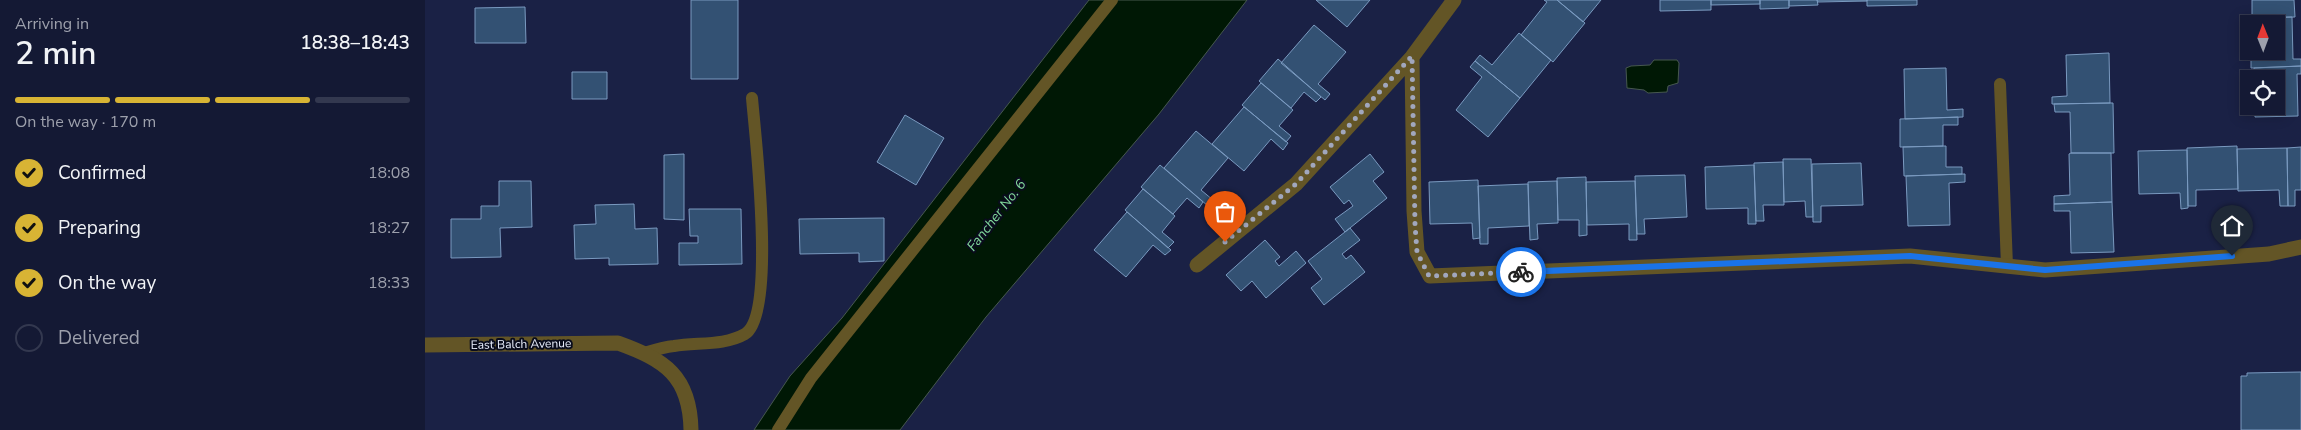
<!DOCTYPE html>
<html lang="en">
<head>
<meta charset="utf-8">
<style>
  body { margin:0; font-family:"Nunito Sans",sans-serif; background:#212640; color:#f1f3f6; height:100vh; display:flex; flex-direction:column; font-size:19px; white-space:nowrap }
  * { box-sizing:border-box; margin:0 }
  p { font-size:16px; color:#9da0ac }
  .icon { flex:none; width:28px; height:28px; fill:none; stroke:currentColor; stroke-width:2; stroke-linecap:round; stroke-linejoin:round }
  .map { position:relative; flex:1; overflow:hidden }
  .sheet { display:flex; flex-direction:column; background:#141934; width:425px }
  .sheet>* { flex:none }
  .needle { width:32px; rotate:359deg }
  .buttons { position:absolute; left:1815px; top:15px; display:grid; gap:10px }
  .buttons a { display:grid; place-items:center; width:45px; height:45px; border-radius:0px; background:#141934; box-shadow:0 2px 12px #0003,0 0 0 1px #33384f; font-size:25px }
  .pin { position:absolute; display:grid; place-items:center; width:42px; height:42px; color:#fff; margin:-51px -21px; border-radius:50% 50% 50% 0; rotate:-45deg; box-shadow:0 0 5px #0007 }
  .pin .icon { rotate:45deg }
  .courier { position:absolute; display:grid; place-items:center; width:50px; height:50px; margin:-25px; border:4px solid #1a73e8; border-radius:50%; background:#fff; color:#222; box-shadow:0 1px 6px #0007 }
  .summary em { font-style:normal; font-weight:600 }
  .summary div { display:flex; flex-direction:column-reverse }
  .summary { display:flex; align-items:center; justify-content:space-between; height:85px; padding:0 15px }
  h1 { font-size:32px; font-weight:600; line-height:38px }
  .bar { display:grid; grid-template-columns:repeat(4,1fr); gap:8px 5px; align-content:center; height:60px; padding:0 15px }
  .bar i { height:6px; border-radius:4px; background:#33384f }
  .bar .active { background:#d8b434 }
  .bar p { grid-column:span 4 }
  ol { padding:0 15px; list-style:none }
  li { display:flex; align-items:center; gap:15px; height:55px }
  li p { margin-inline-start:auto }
  li .icon { padding:5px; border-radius:50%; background:#d8b434; color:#111; stroke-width:4 }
  li:last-child { color:#9da0ac }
  li i { width:28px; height:28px; border:2px solid #33384f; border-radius:50% }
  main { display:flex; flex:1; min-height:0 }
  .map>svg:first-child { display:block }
  .water { fill:#001805; stroke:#46584f }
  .building { fill:#335173; stroke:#7a9ac0 }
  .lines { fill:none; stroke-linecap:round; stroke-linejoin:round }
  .service { stroke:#635526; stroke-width:12 }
  .minor { stroke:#635526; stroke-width:15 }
  .done { stroke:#a1a7bd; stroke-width:5; stroke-dasharray:0 9 }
  .route { stroke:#1a73e8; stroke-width:6 }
  .labels { text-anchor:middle; stroke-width:4; stroke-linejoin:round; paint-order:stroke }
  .street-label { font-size:12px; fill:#eaeffd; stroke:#090c1c }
  .water-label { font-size:14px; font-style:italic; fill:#81d89b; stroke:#090c1c }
</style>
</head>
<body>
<main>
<section class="sheet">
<div class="summary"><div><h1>2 min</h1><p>Arriving in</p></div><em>18:38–18:43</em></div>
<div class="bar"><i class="active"></i><i class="active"></i><i class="active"></i><i></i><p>On the way · 170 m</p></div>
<ol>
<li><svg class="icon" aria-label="check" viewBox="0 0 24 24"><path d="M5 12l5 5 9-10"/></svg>Confirmed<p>18:08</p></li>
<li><svg class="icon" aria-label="check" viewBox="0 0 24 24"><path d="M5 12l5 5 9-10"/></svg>Preparing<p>18:27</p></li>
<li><svg class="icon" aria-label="check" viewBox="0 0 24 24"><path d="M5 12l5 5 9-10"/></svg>On the way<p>18:33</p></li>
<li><i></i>Delivered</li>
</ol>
</section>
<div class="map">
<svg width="1876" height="430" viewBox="0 0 1876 430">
  <rect width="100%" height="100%" fill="#1a2145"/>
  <path class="water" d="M664,0H822L734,114L561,317L475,430H329L365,376L417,318Z
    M1229,60H1252L1254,63L1253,83L1243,86L1242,92L1223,93L1219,90L1202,88L1201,68L1206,66L1225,65Z"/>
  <path class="building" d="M266,0H313V79H266Z
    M891,0H945L922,27Z
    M1119,0H1132L1160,23L1128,62L1096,35L1122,2Z
    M1132,0H1176L1158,22Z
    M1235,0H1286V10L1235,11Z
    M1286,0H1335V4L1286,5Z
    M1335,0H1364V8L1335,9Z
    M1364,0H1392L1393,5L1364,6Z
    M1392,0H1442V1L1393,2Z
    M1492,0V5L1442,6V0Z
    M1827,0H1869L1870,17L1827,18Z
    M100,7L101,43H50V8Z
    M1867,17L1868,59H1876V66L1826,68V51H1851V24H1825V18Z
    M889,25L921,52L893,84L905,94L900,100L856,63Z
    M1094,33L1126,60L1095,98L1050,61L1055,55L1067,65Z
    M1684,53L1685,103L1627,104V97L1642,96L1641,55Z
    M853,59L896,97L891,102L879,92L866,108L834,81Z
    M1050,61L1095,98L1063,137L1031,110L1057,77L1045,67Z
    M1876,66V74H1872L1873,116L1830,117V106H1851V79H1829V68Z
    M1521,68L1522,110L1538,109V117L1480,119L1479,69Z
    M147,72H182V99H147Z
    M836,83L868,110L854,126L866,136L861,142L817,105Z
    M1685,103H1688L1689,153H1646L1645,112H1630L1629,104Z
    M819,107L863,143L858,150L846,139L819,171L787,144Z
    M480,115L519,138L491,185L452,162Z
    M1533,117V125H1518V146L1475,147V119Z
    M771,131L803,158L776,190L788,200L783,206L739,168Z
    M1521,146V167H1537V174L1479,176L1478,147Z
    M1812,146L1813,189L1771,190V206H1763L1762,148Z
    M1876,147V190H1870V206H1863L1862,148Z
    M1862,148L1863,206H1855L1854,190L1813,191L1812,149Z
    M1762,150L1763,208L1756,209L1755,193L1714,194L1713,151Z
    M1646,153H1686L1687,202L1629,204V196L1645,195L1644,154Z
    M259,154V220L239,219V155Z
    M945,154L959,172L948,181L962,198L920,232L910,219L928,206L924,200L919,204L905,187Z
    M1358,159H1386L1388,217H1381L1380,201L1359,202Z
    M1358,162L1359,205H1338L1339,221H1331L1329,163Z
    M1436,163L1438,205L1396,206V222H1388L1387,164Z
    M735,165L778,202L774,208L762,198L748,214L716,187Z
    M1329,165L1331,224H1323V208L1281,209L1280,167Z
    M1540,174V182L1524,183L1525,225L1483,226L1481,176Z
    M1260,175L1262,217L1219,219L1220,234H1212L1210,176Z
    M1161,177L1162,235L1154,236V220H1133L1132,178Z
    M1053,180L1055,238L1048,239L1047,223L1005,224L1004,182Z
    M74,181H106L107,227L75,228L76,257L26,258V219H56V206H74Z
    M1132,181L1133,223L1112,224L1113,239L1105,240L1103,182Z
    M1210,181L1212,240H1204V224L1162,225L1161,182Z
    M1103,184L1104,226L1063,228V244H1055L1053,186Z
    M718,189L750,216L737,232L749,242L743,248L700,210Z
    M1687,202L1689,252L1646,253L1645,211H1629V204Z
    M209,204L210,229L232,228L233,264L184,265V258L150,259L149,225L171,224L170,205Z
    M264,209H316L317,264L254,265V243H273V236H265Z
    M702,212L746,250L740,255L728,245L701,277L669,250Z
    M459,218V261L434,262V253L375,254L374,219Z
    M925,228L935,240L917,254L921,259L926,255L940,272L899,305L886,288L897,279L883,261Z
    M840,240L855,257L850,261L854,266L871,251L881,263L841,298L827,281L816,291L801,275Z
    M1876,372V430H1816V376H1822V373Z"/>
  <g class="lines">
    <path class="service" d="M1575,84L1582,266
      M219,353C229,350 239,347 249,346C272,342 299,346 320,334C352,314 330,135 327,98
      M353,430L386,378L687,0"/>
    <path class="minor" d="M987,57L989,211L992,252L1005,276L1485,256L1620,270L1844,254L1876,247
      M772,265L871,184L987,57L1029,0
      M0,345L193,343C240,360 265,376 266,430"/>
  </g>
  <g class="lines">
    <path class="done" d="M800,242L871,184L987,56L990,225L992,252L1004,276L1096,272"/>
    <path class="route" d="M1096,272L1485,256L1620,270L1807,256"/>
  </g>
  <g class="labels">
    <g class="street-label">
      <text transform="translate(96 344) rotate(-1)" y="4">East Balch Avenue</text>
    </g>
    <g class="water-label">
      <text transform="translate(571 215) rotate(-52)" y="5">Fancher No. 6</text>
    </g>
  </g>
</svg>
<div class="buttons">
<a><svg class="needle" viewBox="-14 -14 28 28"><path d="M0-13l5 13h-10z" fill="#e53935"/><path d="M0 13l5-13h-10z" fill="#9da0ac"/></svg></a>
<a><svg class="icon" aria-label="locate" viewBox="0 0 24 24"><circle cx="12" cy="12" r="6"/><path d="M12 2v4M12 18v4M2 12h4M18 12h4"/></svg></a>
</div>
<div class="pin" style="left:800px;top:242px;background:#ea580c"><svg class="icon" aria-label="bag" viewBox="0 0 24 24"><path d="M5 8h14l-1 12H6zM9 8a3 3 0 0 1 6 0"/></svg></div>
<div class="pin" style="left:1807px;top:256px;background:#1f2937"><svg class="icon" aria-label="home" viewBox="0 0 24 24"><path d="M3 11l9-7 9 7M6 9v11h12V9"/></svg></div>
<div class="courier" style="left:1096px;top:272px"><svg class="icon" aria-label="bike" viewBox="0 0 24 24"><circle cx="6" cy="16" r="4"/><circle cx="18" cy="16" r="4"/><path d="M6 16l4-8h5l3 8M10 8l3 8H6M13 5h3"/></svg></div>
</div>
</main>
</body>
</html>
